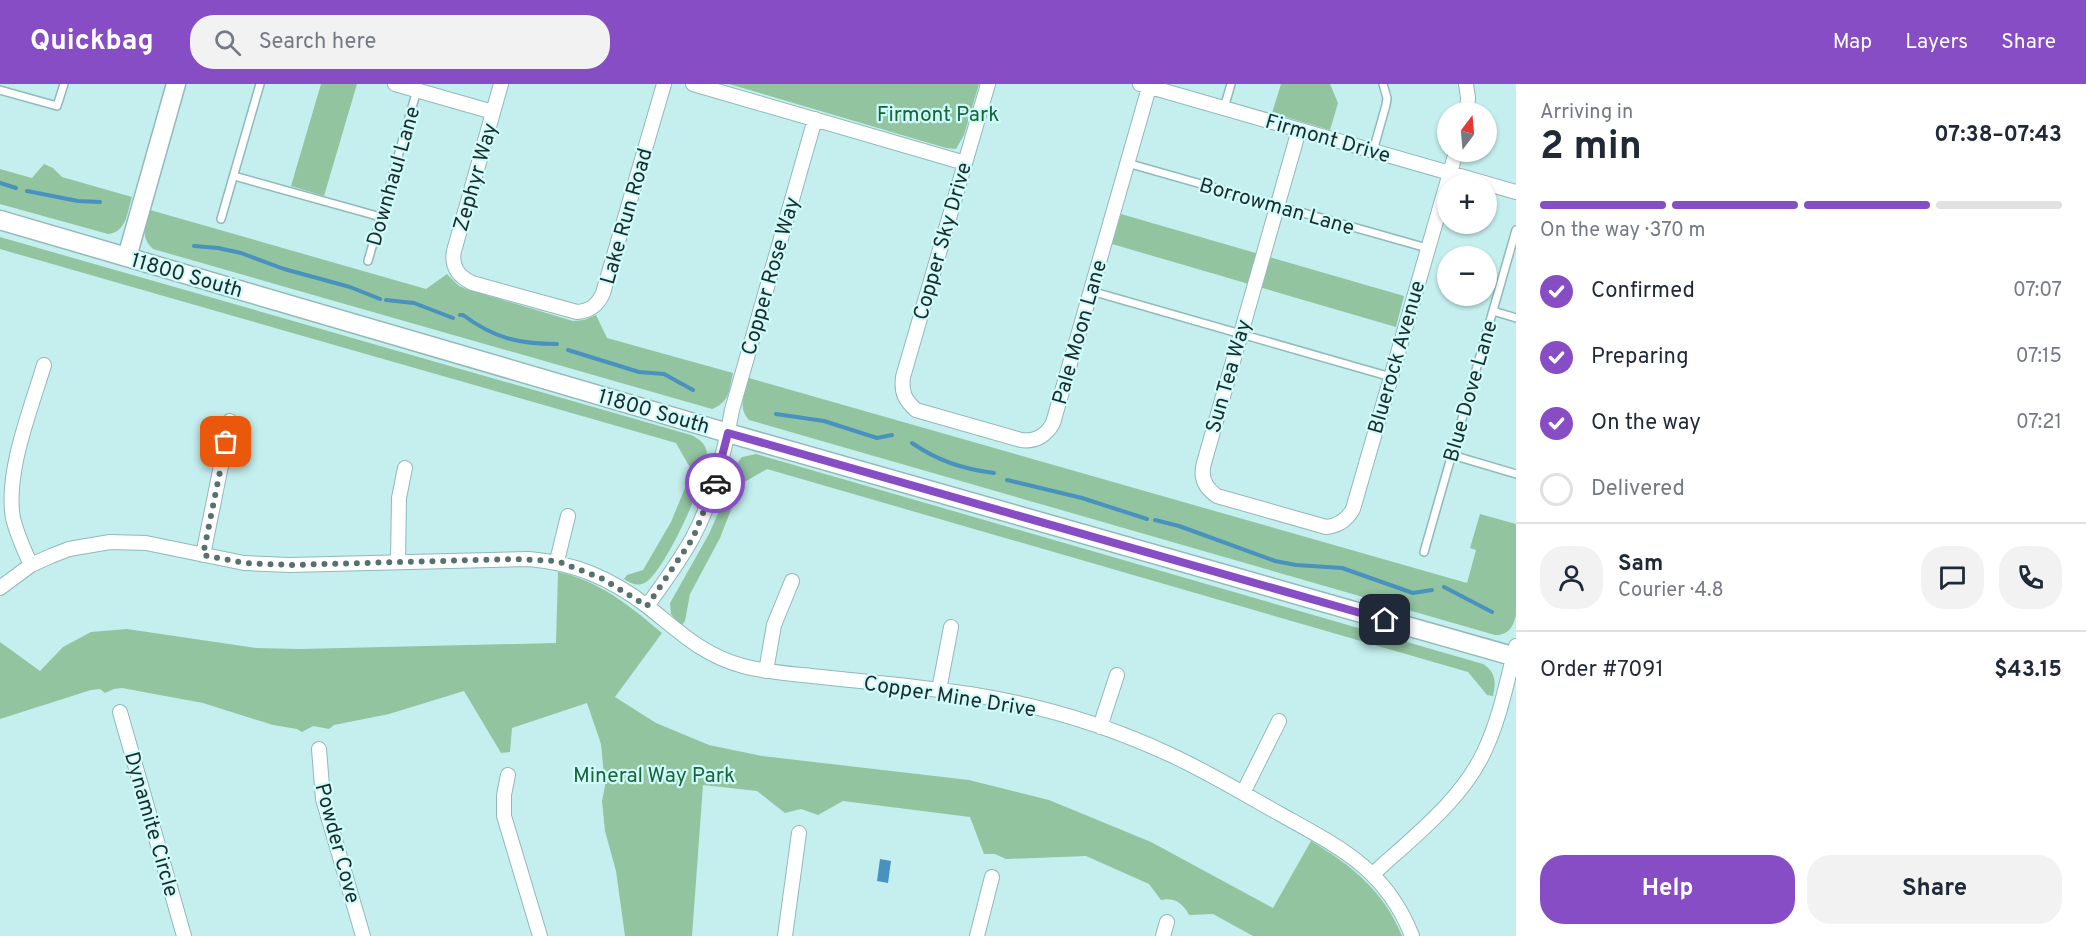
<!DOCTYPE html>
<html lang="en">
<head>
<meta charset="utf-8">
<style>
  body { margin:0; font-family:Overpass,sans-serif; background:#f2f2f3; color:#1f2937; height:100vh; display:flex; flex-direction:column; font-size:22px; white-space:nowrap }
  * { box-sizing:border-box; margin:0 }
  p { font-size:20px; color:#747a83 }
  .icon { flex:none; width:33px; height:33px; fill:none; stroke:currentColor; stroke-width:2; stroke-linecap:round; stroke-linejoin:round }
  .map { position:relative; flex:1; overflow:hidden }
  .side { display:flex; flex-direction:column; background:#fff; width:570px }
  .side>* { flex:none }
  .needle { width:39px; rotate:16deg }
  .fabs { position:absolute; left:1437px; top:18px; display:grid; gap:12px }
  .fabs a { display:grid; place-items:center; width:60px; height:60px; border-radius:50%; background:#fff; box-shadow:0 2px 4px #0004; font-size:30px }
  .pin { position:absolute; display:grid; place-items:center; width:51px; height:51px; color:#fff; margin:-26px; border-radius:12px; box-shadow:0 3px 9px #0006 }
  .courier { position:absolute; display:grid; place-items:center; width:60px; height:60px; margin:-30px; border:4px solid #874dc4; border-radius:50%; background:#fff; color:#222; box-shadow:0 2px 8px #0007 }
  .overview em { font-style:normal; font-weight:700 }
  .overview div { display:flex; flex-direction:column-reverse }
  .overview { display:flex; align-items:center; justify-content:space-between; height:102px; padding:0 24px }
  h1 { font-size:39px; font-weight:700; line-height:45px }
  .bar { display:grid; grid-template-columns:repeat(4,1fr); gap:9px 6px; align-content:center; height:72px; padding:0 24px }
  .bar i { height:8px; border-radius:4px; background:#e0e1e3 }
  .bar .selected { background:#874dc4 }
  .bar p { grid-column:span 4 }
  .line { display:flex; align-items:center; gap:15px; padding:0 24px; border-top:2px solid #e0e1e3 }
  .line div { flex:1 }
  .round { display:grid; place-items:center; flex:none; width:63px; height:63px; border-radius:24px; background:#f2f2f3 }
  ol { padding:0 24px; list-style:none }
  li { display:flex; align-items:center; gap:18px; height:66px }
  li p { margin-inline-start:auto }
  li .icon { padding:6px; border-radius:50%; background:#874dc4; color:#fff; stroke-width:4 }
  li:last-child { color:#747a83 }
  li i { width:33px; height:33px; border:3px solid #e0e1e3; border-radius:50% }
  .primary-button { display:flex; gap:12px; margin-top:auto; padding:12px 24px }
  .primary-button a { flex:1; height:69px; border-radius:24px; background:#874dc4; color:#fff; font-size:24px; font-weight:700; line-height:69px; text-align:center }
  .primary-button a+a { background:#f2f2f3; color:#1f2937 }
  header { display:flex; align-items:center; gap:36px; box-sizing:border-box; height:84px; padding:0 30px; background:#874dc4; color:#fff }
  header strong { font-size:28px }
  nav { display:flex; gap:33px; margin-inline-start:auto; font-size:21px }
  .search { width:420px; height:54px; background:#f2f2f3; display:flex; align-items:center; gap:15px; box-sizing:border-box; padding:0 21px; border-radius:24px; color:#747a83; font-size:22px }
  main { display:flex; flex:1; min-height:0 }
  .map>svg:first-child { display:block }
  .green { fill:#92c4a0 }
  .water { fill:#4991bf }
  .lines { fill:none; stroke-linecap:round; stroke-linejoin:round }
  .stream { stroke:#4991bf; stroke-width:4 }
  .lane-casing { stroke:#90b9b9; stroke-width:10 }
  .street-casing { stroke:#90b9b9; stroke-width:16 }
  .secondary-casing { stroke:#90b9b9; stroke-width:21 }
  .lane { stroke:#fff; stroke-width:7 }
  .street { stroke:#fff; stroke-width:14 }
  .secondary { stroke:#fff; stroke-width:18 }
  .done { stroke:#577070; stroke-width:6; stroke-dasharray:0 10.8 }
  .route { stroke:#874dc4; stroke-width:8 }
  .labels { text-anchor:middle; stroke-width:4.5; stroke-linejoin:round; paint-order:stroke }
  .park-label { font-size:21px; fill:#176538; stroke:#d1fcfc }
  .street-label { font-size:21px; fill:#1c2c2c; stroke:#d1fcfc }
</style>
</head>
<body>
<header>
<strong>Quickbag</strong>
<div class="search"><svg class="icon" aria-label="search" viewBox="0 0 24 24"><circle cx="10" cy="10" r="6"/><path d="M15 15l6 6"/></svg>Search here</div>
<nav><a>Map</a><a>Layers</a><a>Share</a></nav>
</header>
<main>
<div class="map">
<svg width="1516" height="852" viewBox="0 0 1516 852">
  <rect width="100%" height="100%" fill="#c4efee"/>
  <path class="green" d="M321,0H357L324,112L291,102Z
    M729,0H979L964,51L956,65L946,64Z
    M1281,0H1330L1338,19L1330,46L1272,29Z
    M44,80L53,84L62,93L132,113C127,128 127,148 108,150L0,120V85L32,94Z
    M150,126L426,205L447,190L459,202L466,205L573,237L584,236L596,231L607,254L733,289C729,306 730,318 712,325L153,165C140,153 145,142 150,126Z
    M1121,130L1404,212L1396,243L1112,160Z
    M0,153L691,351C700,355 707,361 707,371C708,393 664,488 646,498C638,503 632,500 624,495L627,491L643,486L671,438L692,387L676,359L0,165Z
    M749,294L1467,499L1476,466L1470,464L1480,430L1516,440V531C1513,543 1509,551 1495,551L749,336C737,323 745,309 749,294Z
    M756,370L1483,580C1496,588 1496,599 1493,612L1487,611L1468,588L767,385L741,400L720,454L690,510L685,537L681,542L671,530L670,519L709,450L723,418L734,383L742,373Z
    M558,488C600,497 630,522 662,549L615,613L656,639L709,661L762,672L969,696L1049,716L1151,758L1273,824L1311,757C1351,781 1384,807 1402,852H1253L1213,830L1189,831C1183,819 1174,813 1161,816L1149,800L1086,772L1006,775L995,770H984L970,733L843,717L818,731L801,725L785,729L757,707L703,701L692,852H625L616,787L605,747L602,717L605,702L601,660L587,619L512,644L510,668L501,669L464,607L389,630L334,641L329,645L313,642L302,648L297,645L273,641L203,619L122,604L114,605L105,609L100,605L91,606L0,635V558L40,587L63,563L91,548L127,545L256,564L300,565L556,559Z"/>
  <path class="water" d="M880,775L891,777L888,799L877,797Z"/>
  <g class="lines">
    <path class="stream" d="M0,99L16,104
      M27,107L78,117L100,118
      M194,162L218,164L241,169L284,185L350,203L380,215
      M386,216L414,219L453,234
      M460,231H463C494,254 518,260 557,260
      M568,266L639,288L664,290L693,306
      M776,330L824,337L877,354L892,351
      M912,359C938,377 963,385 994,389
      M1007,396L1082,414L1147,435
      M1155,436L1179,442L1275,477L1296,481L1342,484L1413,509L1432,506
      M1444,503L1492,528"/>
    <defs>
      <path id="lane" d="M0,6L57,22L64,0
        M1224,24L1231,0
        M1373,67L1386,21L1387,14L1383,0
        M1127,79L1427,164
        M234,92L381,133
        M221,135L260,0
        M368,177L417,6
        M1091,207L1391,293
        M1493,227L1516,234
        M1452,371L1516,390
        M1424,468L1516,146"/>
      <path id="street" d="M395,0L493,28
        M501,0L454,167C451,183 458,192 472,199L577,228C590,227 598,221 603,209L664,0
        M693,0L965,79
        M988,0L903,293C901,309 905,316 916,326L1021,356C1035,358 1046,352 1053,339L1150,0
        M1140,0L1516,108
        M1466,0L1468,14L1467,28
        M1299,46L1204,379C1200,393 1205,404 1217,412L1326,443C1338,442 1347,436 1353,425L1456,68
        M203,471L230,337
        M398,477L399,414L405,384
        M557,477L568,432
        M31,481C24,466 17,451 13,434C5,388 31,325 44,281
        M0,504L31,481L51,472L69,465L110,458L146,459L244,479L290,481L529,475C575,479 610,494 647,522C679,547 702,571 743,582C769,589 796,590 822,593C875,599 928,603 981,612C1046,623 1111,643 1171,671C1208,688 1244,710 1280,730C1339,763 1386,785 1412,852
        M647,522C663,500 680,477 693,453C714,413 724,370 732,326L815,35
        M766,587L774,541L792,497
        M939,606L951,543
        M120,628L184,852
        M1100,643L1117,591
        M319,665L323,715L363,852
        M508,691L504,711V732L540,852
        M1243,709L1279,637
        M1373,790C1412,754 1462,716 1484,668C1500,635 1507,597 1516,562
        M785,852L799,749
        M977,852L992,793
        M1163,852L1167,838"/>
      <path id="secondary" d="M0,136L728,349L1516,573
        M127,173L176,0"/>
    </defs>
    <use href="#lane" class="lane-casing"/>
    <use href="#street" class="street-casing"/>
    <use href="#secondary" class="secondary-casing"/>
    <use href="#lane" class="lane"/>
    <use href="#street" class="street"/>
    <use href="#secondary" class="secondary"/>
  </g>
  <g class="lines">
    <path class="done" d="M226,358L203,471L244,479L290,481L513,475L557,477L601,494L647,522L693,454L715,399"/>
    <path class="route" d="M715,399L728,349L1385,536"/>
  </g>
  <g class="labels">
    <g class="park-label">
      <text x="938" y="37">Firmont Park</text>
      <text x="654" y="698">Mineral Way Park</text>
    </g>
    <g class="street-label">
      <text transform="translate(1328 54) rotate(16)" y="7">Firmont Drive</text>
      <text transform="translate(393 92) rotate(-74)" y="7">Downhaul Lane</text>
      <text transform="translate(475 93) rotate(-74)" y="7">Zephyr Way</text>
      <text transform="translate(1277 122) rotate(16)" y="7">Borrowman Lane</text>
      <text transform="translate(626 132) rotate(-74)" y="7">Lake Run Road</text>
      <text transform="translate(942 157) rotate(-74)" y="7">Copper Sky Drive</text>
      <text transform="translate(187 191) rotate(16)" y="7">11800 South</text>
      <text transform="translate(770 192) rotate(-74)" y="7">Copper Rose Way</text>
      <text transform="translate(1079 248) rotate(-74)" y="7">Pale Moon Lane</text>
      <text transform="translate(1396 273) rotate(-74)" y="7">Bluerock Avenue</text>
      <text transform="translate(1228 292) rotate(-74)" y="7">Sun Tea Way</text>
      <text transform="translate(1470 307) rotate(-74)" y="7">Blue Dove Lane</text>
      <text transform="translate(654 327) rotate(16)" y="7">11800 South</text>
      <text transform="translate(950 612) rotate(9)" y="7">Copper Mine Drive</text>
      <text transform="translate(152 740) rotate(74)" y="7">Dynamite Circle</text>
      <text transform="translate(338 759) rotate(75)" y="7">Powder Cove</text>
    </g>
  </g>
</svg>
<div class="fabs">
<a><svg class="needle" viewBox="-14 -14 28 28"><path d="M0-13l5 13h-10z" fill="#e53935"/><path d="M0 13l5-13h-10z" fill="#747a83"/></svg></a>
<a>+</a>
<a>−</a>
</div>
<div class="pin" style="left:226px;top:358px;background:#ea580c"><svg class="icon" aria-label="bag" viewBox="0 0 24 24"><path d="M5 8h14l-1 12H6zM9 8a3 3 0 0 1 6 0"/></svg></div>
<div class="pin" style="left:1385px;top:536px;background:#1f2937"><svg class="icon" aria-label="home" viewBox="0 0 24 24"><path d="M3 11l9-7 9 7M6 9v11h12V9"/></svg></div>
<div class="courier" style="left:715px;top:399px"><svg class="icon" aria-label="car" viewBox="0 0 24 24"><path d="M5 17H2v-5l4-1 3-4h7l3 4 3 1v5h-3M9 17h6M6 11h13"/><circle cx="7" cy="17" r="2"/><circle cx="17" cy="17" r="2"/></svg></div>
</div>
<section class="side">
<div class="overview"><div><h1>2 min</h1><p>Arriving in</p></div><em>07:38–07:43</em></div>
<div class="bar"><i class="selected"></i><i class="selected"></i><i class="selected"></i><i></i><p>On the way · 370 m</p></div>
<ol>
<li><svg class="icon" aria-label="check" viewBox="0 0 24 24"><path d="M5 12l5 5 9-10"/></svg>Confirmed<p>07:07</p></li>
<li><svg class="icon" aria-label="check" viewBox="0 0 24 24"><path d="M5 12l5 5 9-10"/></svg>Preparing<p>07:15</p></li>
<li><svg class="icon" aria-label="check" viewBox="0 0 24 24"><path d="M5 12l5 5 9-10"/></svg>On the way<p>07:21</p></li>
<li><i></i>Delivered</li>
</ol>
<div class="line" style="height:108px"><a class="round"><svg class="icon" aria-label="person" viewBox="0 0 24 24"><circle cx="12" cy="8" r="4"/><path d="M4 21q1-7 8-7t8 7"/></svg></a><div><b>Sam</b><p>Courier · 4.8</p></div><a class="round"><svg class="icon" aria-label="chat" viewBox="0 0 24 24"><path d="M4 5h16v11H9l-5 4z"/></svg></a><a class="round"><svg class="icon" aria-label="phone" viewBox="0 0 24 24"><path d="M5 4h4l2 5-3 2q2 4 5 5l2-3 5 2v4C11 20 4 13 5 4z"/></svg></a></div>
<div class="line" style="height:78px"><div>Order #7091</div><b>$43.15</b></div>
<div class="primary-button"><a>Help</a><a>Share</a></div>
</section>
</main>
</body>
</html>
